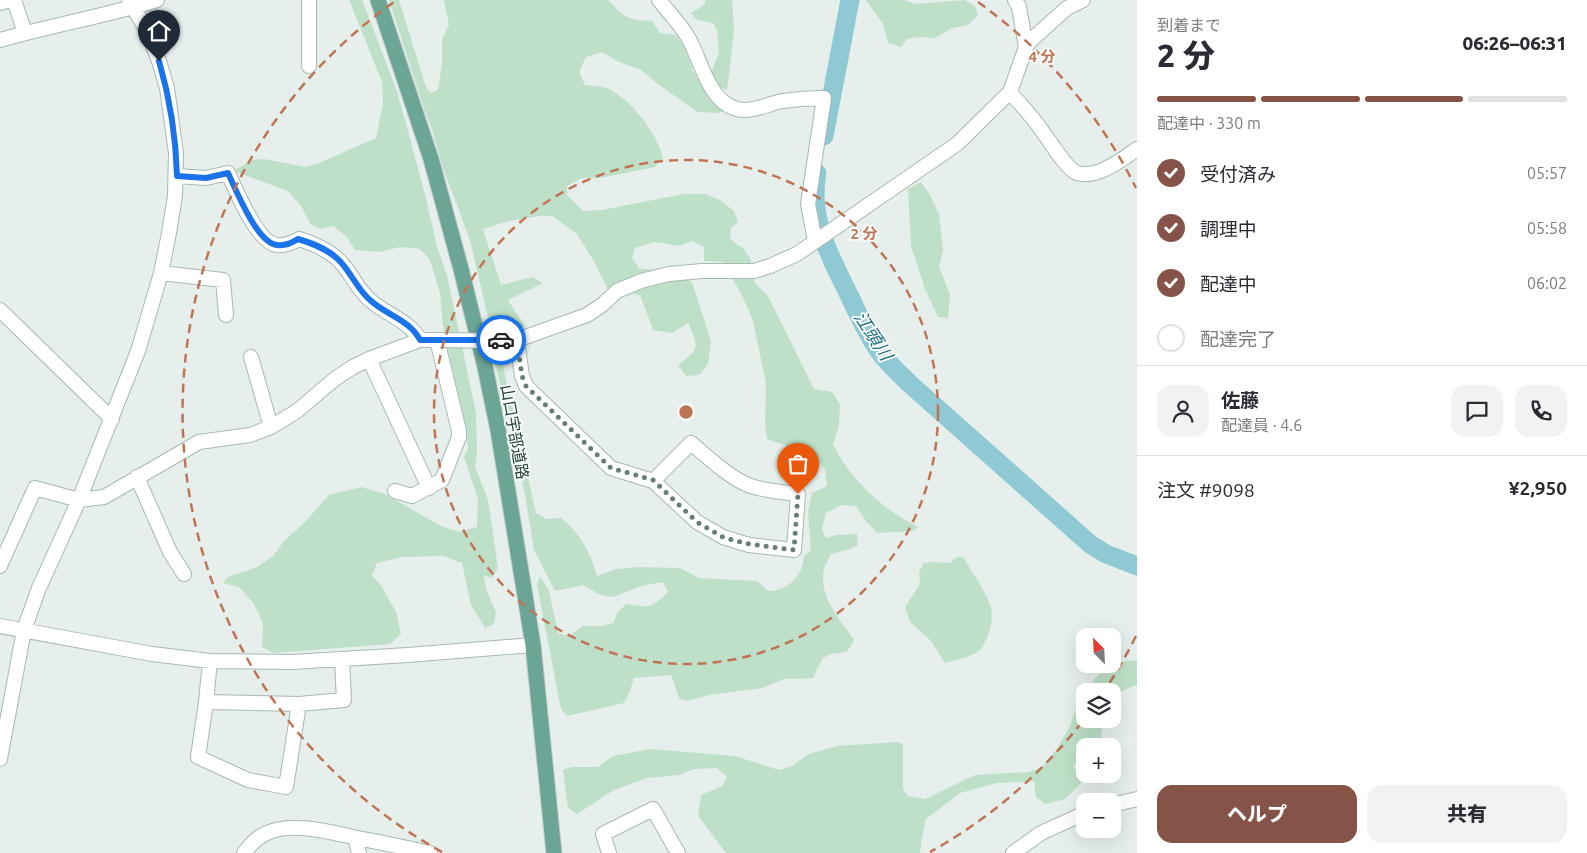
<!DOCTYPE html>
<html lang="ja">
<head>
<meta charset="utf-8">
<style>
  body { margin:0; font-family:Ubuntu,"Noto Sans JP",sans-serif; background:#f2f2f3; color:#2b2b33; height:100vh; display:flex; flex-direction:column; font-size:19px; white-space:nowrap }
  * { box-sizing:border-box; margin:0 }
  p { font-size:16px; color:#7c7c81 }
  .icon { flex:none; width:28px; height:28px; fill:none; stroke:currentColor; stroke-width:2; stroke-linecap:round; stroke-linejoin:round }
  .map { position:relative; flex:1; overflow:hidden }
  .sheet { display:flex; flex-direction:column; background:#fff; width:450px }
  .sheet>* { flex:none }
  .needle { width:32px; rotate:336deg }
  .buttons { position:absolute; left:1076px; top:628px; display:grid; gap:10px }
  .buttons a { display:grid; place-items:center; width:45px; height:45px; border-radius:10px; background:#fff; box-shadow:0 5px 20px #0002; font-size:25px }
  .pin { position:absolute; display:grid; place-items:center; width:42px; height:42px; color:#fff; margin:-51px -21px; border-radius:50% 50% 50% 0; rotate:-45deg; box-shadow:0 0 5px #0007 }
  .pin .icon { rotate:45deg }
  .courier { position:absolute; display:grid; place-items:center; width:50px; height:50px; margin:-25px; border:4px solid #1a73e8; border-radius:50%; background:#fff; color:#222; box-shadow:0 1px 6px #0007 }
  .summary em { font-style:normal; font-weight:800 }
  .summary div { display:flex; flex-direction:column-reverse }
  .summary { display:flex; align-items:center; justify-content:space-between; height:85px; padding:0 20px }
  h1 { font-size:32px; font-weight:800; line-height:38px }
  .bar { display:grid; grid-template-columns:repeat(4,1fr); gap:8px 5px; align-content:center; height:60px; padding:0 20px }
  .bar i { height:6px; border-radius:4px; background:#e1e1e2 }
  .bar .active { background:#855347 }
  .bar p { grid-column:span 4 }
  .line { display:flex; align-items:center; gap:12px; padding:0 20px; border-top:1px solid #e1e1e2 }
  .line div { flex:1 }
  .round { display:grid; place-items:center; flex:none; width:52px; height:52px; border-radius:15px; background:#f2f2f3 }
  ol { padding:0 20px; list-style:none }
  li { display:flex; align-items:center; gap:15px; height:55px }
  li p { margin-inline-start:auto }
  li .icon { padding:5px; border-radius:50%; background:#855347; color:#fff; stroke-width:4 }
  li:last-child { color:#7c7c81 }
  li i { width:28px; height:28px; border:2px solid #e1e1e2; border-radius:50% }
  .primary-button { display:flex; gap:10px; margin-top:auto; padding:10px 20px }
  .primary-button a { flex:1; height:58px; border-radius:15px; background:#855347; color:#fff; font-size:20px; font-weight:800; line-height:58px; text-align:center }
  .primary-button a+a { background:#f2f2f3; color:#2b2b33 }
  main { display:flex; flex:1; min-height:0 }
  .map>svg:first-child { display:block }
  .green { fill:#bfe0c8 }
  .lines { fill:none; stroke-linecap:round; stroke-linejoin:round }
  .river { stroke:#8ec9d4; stroke-width:19 }
  .minor-casing { stroke:#a8b8b2; stroke-width:16 }
  .major-casing { stroke:#c2cac8; stroke-width:17 }
  .minor { stroke:#fff; stroke-width:14 }
  .major { stroke:#6aa596; stroke-width:15 }
  .minor-bridge-casing { stroke:#a8b8b2; stroke-width:16; stroke-linecap:butt }
  .minor-bridge { stroke:#fff; stroke-width:14 }
  .done { stroke:#687f78; stroke-width:5; stroke-dasharray:0 9 }
  .route { stroke:#1a73e8; stroke-width:6 }
  .ring { fill:none; stroke:#c07456; stroke-width:2.5; stroke-dasharray:9 6 }
  .labels { text-anchor:middle; stroke-width:4; stroke-linejoin:round; paint-order:stroke }
  .street-label { font-size:16px; fill:#24423a; stroke:#f7fbf9 }
  .water-label { font-size:18px; font-style:italic; fill:#1c6f80; stroke:#f7fbf9 }
  .centre { fill:#c07456; stroke:#f7fbf9; stroke-width:2.5 }
  .ring-label { font-size:15px; text-anchor:middle; font-weight:bold; fill:#c07456; stroke:#f7fbf9; stroke-width:4; stroke-linejoin:round; paint-order:stroke }
</style>
</head>
<body>
<main>
<div class="map">
<svg width="1137" height="853" viewBox="0 0 1137 853">
  <rect width="100%" height="100%" fill="#e6efeb"/>
  <path class="green" d="M349,0H362L397,91L425,194L437,247L447,275L476,413L477,451L475,467L488,500L498,568L492,578L484,576L486,589L496,612L494,624L485,628L471,605L462,563L443,556L402,557L377,563L372,575L382,587L396,612L401,634L390,644L273,653L262,647L263,623L254,604L239,587L223,583L228,577L257,567L273,556L284,541L304,523L329,495L361,487L385,494L441,526L459,532L477,527L478,499L464,457L468,448L462,412L443,327L440,293L430,260L420,249L400,247L380,252L355,250L346,236L333,226L321,229L311,225L301,206L288,191L234,171L252,160L264,159L306,167L319,163L376,138L383,103L382,82Z
    M389,0H399L425,84L430,93L438,90L442,64V39L449,25L444,0H608C625,18 628,20 652,21L660,33L676,35L685,48L693,71L705,92L727,110L718,113L697,112L658,84L641,70L619,62L602,52L586,57L579,72L585,85C593,86 602,86 609,89C633,102 656,132 663,158L655,167L600,178H582L567,186V195L583,211L602,210L683,194H705L720,200L734,211L738,222L731,228L730,238L736,244L743,248L750,258L755,283L768,296L814,389L832,392L840,404L839,425L833,444C845,470 868,494 891,511C900,517 909,522 918,527L914,531L877,533L866,521L856,506L841,505L826,513L822,530L826,538L837,535L857,534L858,545L847,550L831,554C829,559 825,564 824,569C818,597 840,619 854,640L847,652C821,655 824,655 813,678L784,679L762,688L709,695L687,701L679,698L671,675L634,678L630,691L624,703L567,716L561,709L537,585L540,576L549,591L558,633L569,636L583,626H601L613,623L618,612L626,604C650,608 650,609 668,592L663,582L645,585L613,597L601,595L583,585L555,591L534,550L525,494L493,353L495,347L500,353L536,513L547,519L561,518C581,534 590,552 597,576L616,569L639,567L680,568L699,578L757,581L768,591C788,591 803,576 804,556L811,550L808,512L812,493L827,486L825,470L817,460L797,454L787,446L767,439L765,424L766,384L753,321L744,300L724,262L704,261V247L692,241L680,246L654,242L635,248L632,258L640,269L678,270L692,282L711,341L708,364L699,375L686,376L678,365C700,348 699,348 688,323L672,333L653,330L640,295L608,289L595,263L577,234L552,216H539L509,221L483,229L501,285L532,277L543,283L508,300L525,327L511,332L490,326L470,240L443,168L432,130L424,109Z
    M706,0H732L734,31L727,90L715,85L712,71L719,52L717,31L713,23L697,20L691,13L704,5Z
    M866,0H904L916,4L965,0L975,6L978,15L968,25L952,28L935,38L920,37L907,39L901,47L888,43L883,24Z
    M921,182L930,195L939,214L943,250L939,267L950,295L948,318L938,317L925,289L911,246L908,189Z
    M957,557H963C972,572 984,588 990,605C995,618 989,637 981,649C975,656 954,661 945,663L931,641L910,622L905,607L920,584L919,572L924,563L931,562L950,563Z
    M1137,660V686H1133L1113,696V703L1112,691H1086L1095,678L1114,663Z
    M1085,692V719H1104L1102,722L1101,744L1098,746H1085V756L1073,765L1081,783L1065,799L1045,804L1036,797L1034,781L997,783L960,793L926,819L922,837L920,853H726L698,816L701,795L722,786L727,777L717,768L694,769L679,775L647,778L614,790L577,814L568,808L563,770L572,767H598L613,756L650,749L735,756L779,770L792,766L809,754L837,746L897,742L903,744V789L908,796L925,799L975,775L1029,772L1042,767L1056,750L1069,728L1079,701Z"/>
  <g class="lines">
    <path class="river" d="M824,136L850,0
      M817,173C808,219 831,258 850,297C859,316 867,334 879,351C888,364 900,374 911,385L1090,544L1106,554L1137,566"/>
    <defs>
      <path id="minor" d="M14,0L25,33
        M659,0C669,13 681,25 689,39C701,61 709,102 737,109C751,113 768,104 782,101C796,99 810,98 824,98L808,204L815,241
        M1015,0L1019,7L1026,47
        M0,3L10,0
        M0,40C52,25 106,16 157,0
        M309,66V0
        M1010,92C1020,104 1031,115 1040,128C1048,138 1066,169 1077,173C1097,179 1121,160 1137,149
        M177,176L206,178L228,173C236,190 257,243 277,245C285,246 292,243 299,239C315,244 333,252 344,266C353,277 359,291 370,300C386,315 409,320 420,340
        M161,273L223,280L226,315
        M0,310L112,419
        M517,340L522,376L526,386L611,468L653,481L697,522L723,537L749,545L794,550L798,494C781,492 764,491 748,485C727,476 708,457 691,443L653,481
        M501,341L517,340L587,315L602,305L617,291L641,281L669,274L702,271H754L770,266L797,254L957,144L1010,92L1026,47L1030,41L1067,8L1083,0
        M251,357L271,427
        M369,359L429,488
        M137,477L170,552L184,574
        M395,491L412,496L442,480L459,437V431L439,348L436,340
        M0,566L35,488L79,500L104,497L199,442L250,435L271,427L297,411L336,378L353,367L369,359L420,340H440
        M0,626L152,654L210,661L292,662L408,655L533,645
        M210,661L206,702L299,704L344,700L342,659
        M206,702L198,757L248,780L286,787L299,704
        M0,759L24,630L39,588L79,500L138,351L161,273L169,233L175,196L176,153L167,88L159,61L147,31L129,0
        M1112,805L1137,799
        M355,838L359,853
        M244,853C250,845 257,837 267,833C293,821 334,833 362,839C385,843 407,848 430,853
        M609,853L603,834L653,809L678,853
        M1013,853L1041,833L1085,813"/>
      <path id="major" d="M378,0L431,159L461,269L485,367L498,430L533,645L554,853"/>
    </defs>
    <use href="#minor" class="minor-casing"/>
    <use href="#major" class="major-casing"/>
    <use href="#minor" class="minor"/>
    <use href="#major" class="major"/>
    <defs>
      <path id="minor-bridge" d="M440,340L501,341"/>
    </defs>
    <use href="#minor-bridge" class="minor-bridge-casing"/>
    <use href="#minor-bridge" class="minor-bridge"/>
  </g>
  <g class="lines">
    <path class="done" d="M501,340H517L522,376L526,386L611,468L653,480L697,522L723,537L736,541L749,544L794,550L798,494"/>
    <path class="route" d="M159,61C170,99 176,136 177,176L206,178L228,173C236,190 257,243 277,245C285,246 292,243 298,239C315,244 333,251 344,266C353,277 359,291 370,300C386,315 410,320 420,340H501"/>
  </g>
  <g class="ring">
    <circle cx="686" cy="412" r="252"/>
    <path d="M1136 636A503 503 0 0 1 1105 690M1082 722A503 503 0 0 1 930 852M442 852A503 503 0 0 1 394 2M978 2A503 503 0 0 1 1136 188"/>
  </g>
  <g class="labels">
    <g class="street-label">
      <text transform="translate(515 432) rotate(80)" y="6">山口宇部道路</text>
    </g>
    <g class="water-label">
      <text transform="translate(873 336) rotate(57)" y="6">江頭川</text>
    </g>
  </g>
  <circle cx="686" cy="412" r="8" class="centre"/>
  <g class="ring-label">
    <text x="1042" y="62">4 分</text>
    <text x="864" y="239">2 分</text>
  </g>
</svg>
<div class="buttons">
<a><svg class="needle" viewBox="-14 -14 28 28"><path d="M0-13l5 13h-10z" fill="#e53935"/><path d="M0 13l5-13h-10z" fill="#7c7c81"/></svg></a>
<a><svg class="icon" aria-label="layers" viewBox="0 0 24 24"><path d="M12 4l9 5-9 5-9-5zM3 14l9 5 9-5"/></svg></a>
<a>+</a>
<a>−</a>
</div>
<div class="pin" style="left:798px;top:494px;background:#ea580c"><svg class="icon" aria-label="bag" viewBox="0 0 24 24"><path d="M5 8h14l-1 12H6zM9 8a3 3 0 0 1 6 0"/></svg></div>
<div class="pin" style="left:159px;top:61px;background:#1f2937"><svg class="icon" aria-label="home" viewBox="0 0 24 24"><path d="M3 11l9-7 9 7M6 9v11h12V9"/></svg></div>
<div class="courier" style="left:501px;top:340px"><svg class="icon" aria-label="car" viewBox="0 0 24 24"><path d="M5 17H2v-5l4-1 3-4h7l3 4 3 1v5h-3M9 17h6M6 11h13"/><circle cx="7" cy="17" r="2"/><circle cx="17" cy="17" r="2"/></svg></div>
</div>
<section class="sheet">
<div class="summary"><div><h1>2 分</h1><p>到着まで</p></div><em>06:26–06:31</em></div>
<div class="bar"><i class="active"></i><i class="active"></i><i class="active"></i><i></i><p>配達中 · 330 m</p></div>
<ol>
<li><svg class="icon" aria-label="check" viewBox="0 0 24 24"><path d="M5 12l5 5 9-10"/></svg>受付済み<p>05:57</p></li>
<li><svg class="icon" aria-label="check" viewBox="0 0 24 24"><path d="M5 12l5 5 9-10"/></svg>調理中<p>05:58</p></li>
<li><svg class="icon" aria-label="check" viewBox="0 0 24 24"><path d="M5 12l5 5 9-10"/></svg>配達中<p>06:02</p></li>
<li><i></i>配達完了</li>
</ol>
<div class="line" style="height:90px"><a class="round"><svg class="icon" aria-label="person" viewBox="0 0 24 24"><circle cx="12" cy="8" r="4"/><path d="M4 21q1-7 8-7t8 7"/></svg></a><div><b>佐藤</b><p>配達員 · 4.6</p></div><a class="round"><svg class="icon" aria-label="chat" viewBox="0 0 24 24"><path d="M4 5h16v11H9l-5 4z"/></svg></a><a class="round"><svg class="icon" aria-label="phone" viewBox="0 0 24 24"><path d="M5 4h4l2 5-3 2q2 4 5 5l2-3 5 2v4C11 20 4 13 5 4z"/></svg></a></div>
<div class="line" style="height:65px"><div>注文 #9098</div><b>¥2,950</b></div>
<div class="primary-button"><a>ヘルプ</a><a>共有</a></div>
</section>
</main>
</body>
</html>
